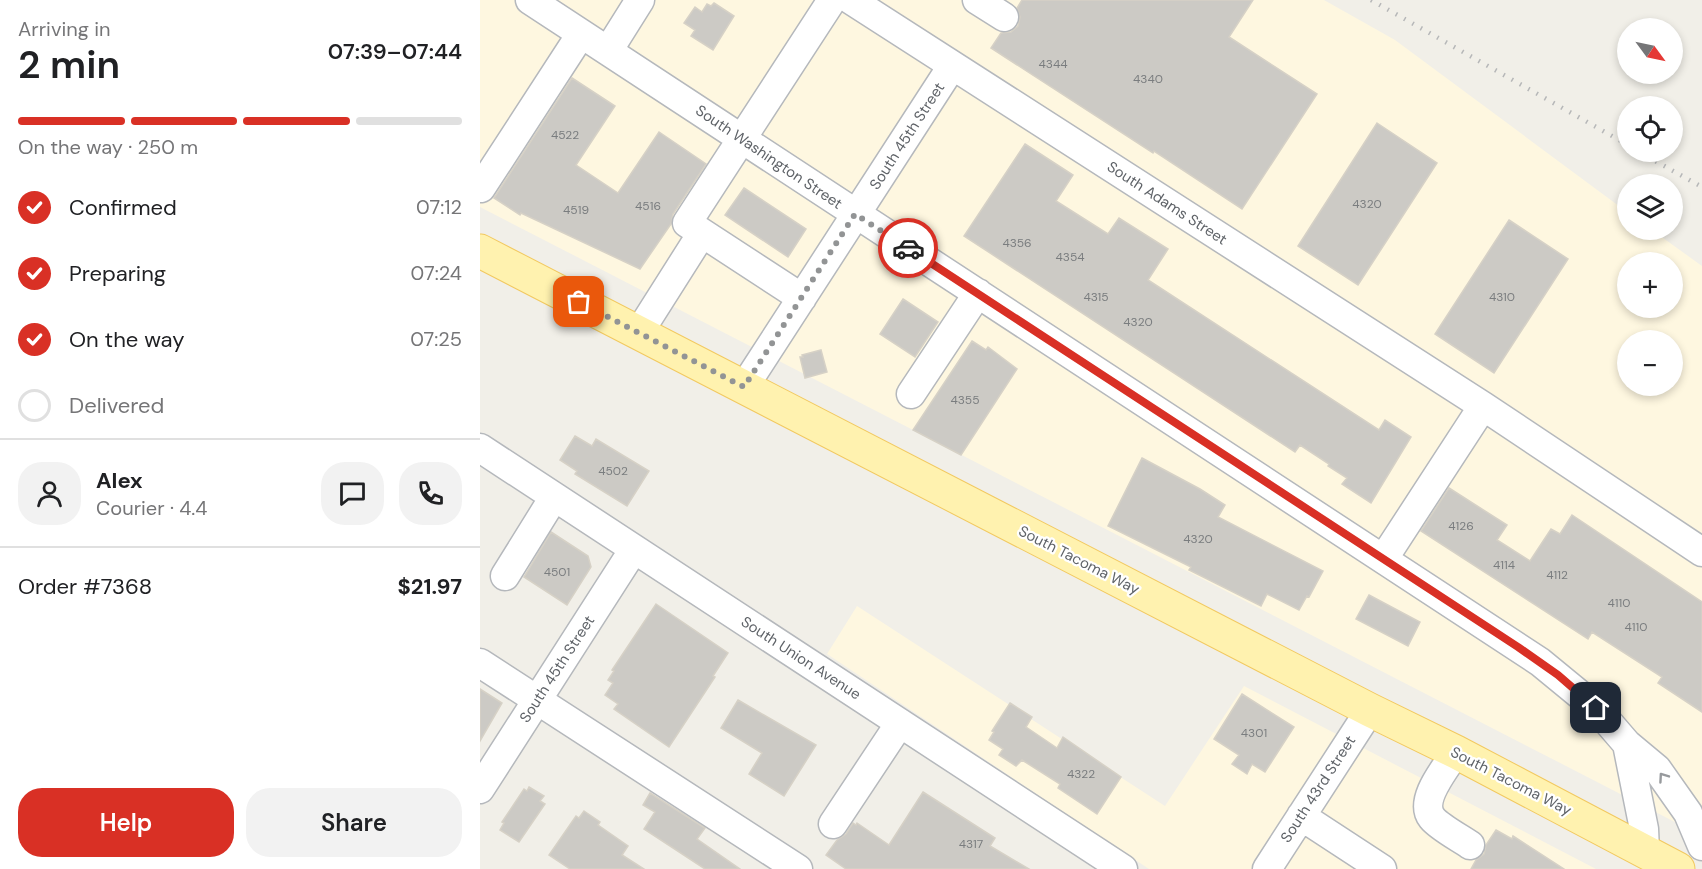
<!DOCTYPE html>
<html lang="en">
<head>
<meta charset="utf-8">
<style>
  body { margin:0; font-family:"DM Sans",sans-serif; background:#f2f2f2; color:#202124; height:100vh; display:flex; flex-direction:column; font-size:22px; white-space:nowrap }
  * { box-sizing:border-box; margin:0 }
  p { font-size:20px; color:#757577 }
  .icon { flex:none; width:33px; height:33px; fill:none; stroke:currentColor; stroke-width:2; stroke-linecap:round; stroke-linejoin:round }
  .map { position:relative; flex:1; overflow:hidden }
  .panel { display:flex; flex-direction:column; background:#fff; width:480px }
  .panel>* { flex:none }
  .needle { width:39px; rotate:123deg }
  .fabs { position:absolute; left:1137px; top:18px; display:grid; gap:12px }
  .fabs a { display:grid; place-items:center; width:66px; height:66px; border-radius:50%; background:#fff; box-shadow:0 3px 9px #0003; font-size:30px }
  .pin { position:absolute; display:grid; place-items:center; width:51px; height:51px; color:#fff; margin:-26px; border-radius:12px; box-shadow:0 3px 9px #0006 }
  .courier { position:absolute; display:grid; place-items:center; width:60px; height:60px; margin:-30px; border:4px solid #d93025; border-radius:50%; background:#fff; color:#222; box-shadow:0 2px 8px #0007 }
  .head em { font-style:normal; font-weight:600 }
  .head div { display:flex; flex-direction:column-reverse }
  .head { display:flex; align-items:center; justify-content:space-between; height:102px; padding:0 18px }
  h1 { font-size:39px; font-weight:600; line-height:45px }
  .bar { display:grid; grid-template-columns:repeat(4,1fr); gap:9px 6px; align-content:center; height:72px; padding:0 18px }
  .bar i { height:8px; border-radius:4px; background:#e0e0e0 }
  .bar .on { background:#d93025 }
  .bar p { grid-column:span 4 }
  .line { display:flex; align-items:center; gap:15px; padding:0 18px; border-top:2px solid #e0e0e0 }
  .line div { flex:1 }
  .round { display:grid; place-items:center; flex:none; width:63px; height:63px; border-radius:24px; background:#f2f2f2 }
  ol { padding:0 18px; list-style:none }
  li { display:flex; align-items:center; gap:18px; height:66px }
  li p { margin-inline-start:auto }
  li .icon { padding:6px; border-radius:50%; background:#d93025; color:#fff; stroke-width:4 }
  li:last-child { color:#757577 }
  li i { width:33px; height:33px; border:3px solid #e0e0e0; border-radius:50% }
  .action { display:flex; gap:12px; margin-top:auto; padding:12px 18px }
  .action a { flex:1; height:69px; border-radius:24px; background:#d93025; color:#fff; font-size:24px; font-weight:600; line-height:69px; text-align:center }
  .action a+a { background:#f2f2f2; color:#202124 }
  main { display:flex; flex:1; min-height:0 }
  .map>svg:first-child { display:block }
  .commercial { fill:#fef7e0; fill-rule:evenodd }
  .building { fill:#cccac5; stroke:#d6d1c6; stroke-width:1.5 }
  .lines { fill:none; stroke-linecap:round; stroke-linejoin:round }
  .minor-casing { stroke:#b5b8bc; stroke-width:31 }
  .major-casing { stroke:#f2c960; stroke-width:35 }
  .minor { stroke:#fff; stroke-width:28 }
  .major { stroke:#fff2af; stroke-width:33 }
  .rail { stroke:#b6b7b8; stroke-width:4.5; stroke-dasharray:1.5 8; stroke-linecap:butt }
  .oneway { stroke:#979a9d }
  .done { stroke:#929495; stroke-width:6; stroke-dasharray:0 10.8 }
  .route { stroke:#d93025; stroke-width:8 }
  .labels { text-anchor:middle; stroke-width:4.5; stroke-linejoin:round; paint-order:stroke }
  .number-label { font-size:12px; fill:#7a7d7f }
  .street-label { font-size:15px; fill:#5f6368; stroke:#fff }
</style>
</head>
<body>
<main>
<section class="panel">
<div class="head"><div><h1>2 min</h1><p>Arriving in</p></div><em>07:39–07:44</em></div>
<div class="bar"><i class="on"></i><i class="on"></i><i class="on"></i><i></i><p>On the way · 250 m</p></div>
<ol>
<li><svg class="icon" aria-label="check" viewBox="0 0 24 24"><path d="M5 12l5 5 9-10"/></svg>Confirmed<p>07:12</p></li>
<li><svg class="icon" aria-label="check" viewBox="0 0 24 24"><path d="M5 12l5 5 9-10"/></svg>Preparing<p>07:24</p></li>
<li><svg class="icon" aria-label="check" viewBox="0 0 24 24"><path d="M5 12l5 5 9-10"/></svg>On the way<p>07:25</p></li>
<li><i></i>Delivered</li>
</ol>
<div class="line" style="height:108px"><a class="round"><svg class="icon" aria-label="person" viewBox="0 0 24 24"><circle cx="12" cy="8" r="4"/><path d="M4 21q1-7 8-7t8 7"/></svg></a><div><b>Alex</b><p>Courier · 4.4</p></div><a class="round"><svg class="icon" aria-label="chat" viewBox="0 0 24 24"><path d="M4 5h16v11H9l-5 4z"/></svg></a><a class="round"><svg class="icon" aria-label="phone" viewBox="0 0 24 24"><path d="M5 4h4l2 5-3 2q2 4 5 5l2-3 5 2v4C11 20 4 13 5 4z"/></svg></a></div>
<div class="line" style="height:78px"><div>Order #7368</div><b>$21.97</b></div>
<div class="action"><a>Help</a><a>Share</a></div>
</section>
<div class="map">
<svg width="1222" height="869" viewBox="0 0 1222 869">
  <rect width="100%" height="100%" fill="#f1efe8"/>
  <path class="commercial" d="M0,0H844L915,40L1147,212L1148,230H1172L1222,266V836L0,207ZM1148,262H1192V308H1148ZM1148,340H1192V386H1148Z
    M377,606L685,806L764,686L1116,869H669L347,654Z"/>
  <path class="building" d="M542,0H773L749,37L837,94L762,209L674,151L673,153L511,48L521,33L531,32L538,26L540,17L537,8Z
    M234,3L254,16L233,50L211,36L215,30L204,23L215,7L222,12L227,4L231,6Z
    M92,78L135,106L96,165L138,193L179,132L226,164L193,214L191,224L160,269L41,213L40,215L14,198Z
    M897,123L957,163L878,285L818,246Z
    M545,144L593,175L576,201L628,234L639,218L688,249L668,280L899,430L905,420L931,437L891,503L862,484L867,478L848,466L849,464L820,445L815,452L484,236Z
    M264,188L326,229L308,257L245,215Z
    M1029,220L1088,259L1014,373L955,334Z
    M423,299L458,322L435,357L400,334Z
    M492,341L506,350L508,347L537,369L481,455L433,430Z
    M341,350L347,372L325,378L320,357H323L322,355Z
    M95,436L112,446L116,439L169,471L147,506L95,474L97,471L80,460Z
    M662,458L720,489L745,505L738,517L843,571L829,597L827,596L819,610L787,594L781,606L709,570L711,567L628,526Z
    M969,488L1027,525L1017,540L1050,561L1071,529L1080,534L1092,515L1222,602V712L1178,683L1182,677L1112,632L1108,639L941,531Z
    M71,532L108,556L111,567L87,605L44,577Z
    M889,595L940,622L928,646L876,619Z
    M176,604L248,653L233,676L235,677L189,747L134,709L138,704L125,695L133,683L128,680L134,671L132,670Z
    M0,689L22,703L0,741Z
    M762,694L814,727L785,772L772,764L767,774L752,764L759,755L734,739Z
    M258,700L336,745L304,796L269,774L282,753L241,728Z
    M530,703L552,717L546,727L577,748L583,737L641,777L617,814L578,788L580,784L542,760L536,766L519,755L523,749L509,740L514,732L512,731Z
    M49,787L64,796L60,801L65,804L39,842L20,830L24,823L22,822L44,789L47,791Z
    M443,792L515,838L510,846L549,869H366L346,855L357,840L366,834L373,823L376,825L377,823L409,845Z
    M170,793L225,828L217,839L260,869H225L164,829L175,812L163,805Z
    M104,811L120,822L118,825L148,846L142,855L164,869H90L69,855L96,816L99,818Z
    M1016,830L1032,839L1033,836L1084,869H991L996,860L1004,854L1006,845Z"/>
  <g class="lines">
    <defs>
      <path id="minor" d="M50,0L1060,662L1116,708L1147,744L1177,769L1208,813L1222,846
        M371,0L1003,406L1222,552
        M497,0L524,17
        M128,51L160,0
        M1,188L101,34
        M322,298L207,223L352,0
        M158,334L222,233
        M264,387L472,66
        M431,394L498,293
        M0,448L643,869
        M904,558L1003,406
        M25,576L74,497
        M0,663L318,869
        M1147,744L1164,829L1165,851
        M976,752C966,768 938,800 952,818C959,827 980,838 990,845
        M0,789L154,549
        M821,816L902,869
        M353,824L420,723
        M787,869L890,710"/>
      <path id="major" d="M0,251L890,710L976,752L1198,869"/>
    </defs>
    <use href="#minor" class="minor-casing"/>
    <use href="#major" class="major-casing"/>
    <use href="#minor" class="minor"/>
    <use href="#major" class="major"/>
    <path class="rail" d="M891,0L1148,145
      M1159,152L1222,187"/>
  </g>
  <defs><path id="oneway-chevron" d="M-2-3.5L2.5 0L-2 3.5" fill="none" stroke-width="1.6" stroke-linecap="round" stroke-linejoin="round" transform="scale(1.5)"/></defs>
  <use class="oneway" href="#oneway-chevron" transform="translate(1183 777) rotate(-125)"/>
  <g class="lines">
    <path class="done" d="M99,302L264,387L375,214L428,248"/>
    <path class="route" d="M428,248L1038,647L1078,675L1116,708"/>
  </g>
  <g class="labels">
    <g class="number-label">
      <text x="573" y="68">4344</text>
      <text x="668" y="83">4340</text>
      <text x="85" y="139">4522</text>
      <text x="887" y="208">4320</text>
      <text x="168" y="210">4516</text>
      <text x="96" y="214">4519</text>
      <text x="537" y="247">4356</text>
      <text x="590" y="261">4354</text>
      <text x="616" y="301">4315</text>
      <text x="1022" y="301">4310</text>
      <text x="658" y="326">4320</text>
      <text x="485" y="404">4355</text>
      <text x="133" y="475">4502</text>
      <text x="981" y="530">4126</text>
      <text x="718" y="543">4320</text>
      <text x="1024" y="569">4114</text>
      <text x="77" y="576">4501</text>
      <text x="1077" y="579">4112</text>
      <text x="1139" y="607">4110</text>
      <text x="1156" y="631">4110</text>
      <text x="774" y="737">4301</text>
      <text x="601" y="778">4322</text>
      <text x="491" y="848">4317</text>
    </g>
    <g class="street-label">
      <text transform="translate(427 136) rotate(-57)" y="5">South 45th Street</text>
      <text transform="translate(289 157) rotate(34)" y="5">South Washington Street</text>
      <text transform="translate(687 203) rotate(33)" y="5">South Adams Street</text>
      <text transform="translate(599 560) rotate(27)" y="5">South Tacoma Way</text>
      <text transform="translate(321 658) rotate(33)" y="5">South Union Avenue</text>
      <text transform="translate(77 669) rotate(-57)" y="5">South 45th Street</text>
      <text transform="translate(1031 781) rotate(27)" y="5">South Tacoma Way</text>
      <text transform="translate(838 789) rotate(-57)" y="5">South 43rd Street</text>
    </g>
  </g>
</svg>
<div class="fabs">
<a><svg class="needle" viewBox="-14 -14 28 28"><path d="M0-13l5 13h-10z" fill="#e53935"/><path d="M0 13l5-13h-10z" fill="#757577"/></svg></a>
<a><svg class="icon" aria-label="locate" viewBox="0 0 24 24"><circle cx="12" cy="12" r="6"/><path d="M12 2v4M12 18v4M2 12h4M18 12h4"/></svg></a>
<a><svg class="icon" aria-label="layers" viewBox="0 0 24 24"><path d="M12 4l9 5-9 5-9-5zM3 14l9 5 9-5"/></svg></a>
<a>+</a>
<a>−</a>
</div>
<div class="pin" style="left:99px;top:302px;background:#ea580c"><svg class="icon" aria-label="bag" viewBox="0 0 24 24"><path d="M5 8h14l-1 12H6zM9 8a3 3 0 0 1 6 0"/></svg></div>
<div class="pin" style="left:1116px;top:708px;background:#1f2937"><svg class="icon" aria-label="home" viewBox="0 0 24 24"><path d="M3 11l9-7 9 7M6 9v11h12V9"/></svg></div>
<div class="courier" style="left:428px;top:248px"><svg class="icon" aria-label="car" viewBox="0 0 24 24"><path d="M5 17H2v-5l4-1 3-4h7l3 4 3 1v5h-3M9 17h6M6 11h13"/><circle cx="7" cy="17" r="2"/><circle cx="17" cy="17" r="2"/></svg></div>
</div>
</main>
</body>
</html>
